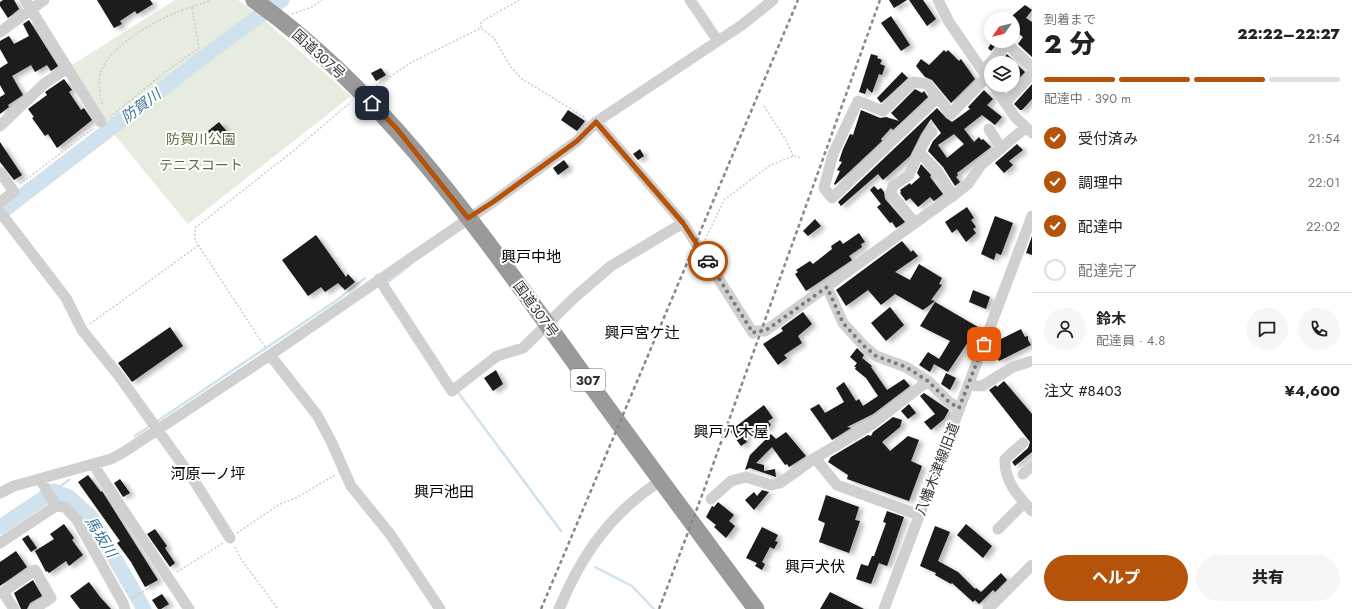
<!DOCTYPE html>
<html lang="ja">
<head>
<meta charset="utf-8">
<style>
  body { margin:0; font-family:Jost,"Noto Sans JP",sans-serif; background:#f6f6f6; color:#222; height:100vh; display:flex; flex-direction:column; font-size:15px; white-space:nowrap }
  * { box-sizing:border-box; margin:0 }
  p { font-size:13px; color:#767676 }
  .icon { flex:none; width:22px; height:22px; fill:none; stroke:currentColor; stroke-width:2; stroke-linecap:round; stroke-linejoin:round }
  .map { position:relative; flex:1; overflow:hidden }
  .panel { display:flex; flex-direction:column; background:#fff; width:320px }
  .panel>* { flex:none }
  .needle { width:26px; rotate:236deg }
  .buttons { position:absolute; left:984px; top:12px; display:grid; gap:8px }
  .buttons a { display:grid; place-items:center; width:36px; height:36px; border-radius:50%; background:#fff; box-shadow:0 2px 10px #0003; font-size:20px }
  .pin { position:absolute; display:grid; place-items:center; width:34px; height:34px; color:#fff; margin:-17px; border-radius:8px; box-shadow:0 2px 6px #0006 }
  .courier { position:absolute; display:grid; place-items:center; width:40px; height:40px; margin:-20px; border:3px solid #b45309; border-radius:50%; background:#fff; color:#222; box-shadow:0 1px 5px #0007 }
  .overview em { font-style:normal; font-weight:800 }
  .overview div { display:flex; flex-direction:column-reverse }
  .overview { display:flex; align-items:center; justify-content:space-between; height:68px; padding:0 12px }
  h1 { font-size:26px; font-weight:800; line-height:30px }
  .bar { display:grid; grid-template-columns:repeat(4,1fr); gap:6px 4px; align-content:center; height:48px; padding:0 12px }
  .bar i { height:5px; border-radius:3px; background:#e0e0e0 }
  .bar .selected { background:#b45309 }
  .bar p { grid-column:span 4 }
  .line { display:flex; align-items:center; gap:10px; padding:0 12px; border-top:1px solid #e0e0e0 }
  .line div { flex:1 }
  .round { display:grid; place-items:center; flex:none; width:42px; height:42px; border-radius:21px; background:#f6f6f6 }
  ol { padding:0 12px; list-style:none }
  li { display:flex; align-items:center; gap:12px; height:44px }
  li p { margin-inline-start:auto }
  li .icon { padding:4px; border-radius:50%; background:#b45309; color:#fff; stroke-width:4 }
  li:last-child { color:#767676 }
  li i { width:22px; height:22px; border:2px solid #e0e0e0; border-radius:50% }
  .cta { display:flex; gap:8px; margin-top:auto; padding:8px 12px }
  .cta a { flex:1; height:46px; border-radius:24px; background:#b45309; color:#fff; font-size:16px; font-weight:800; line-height:46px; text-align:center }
  .cta a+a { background:#f6f6f6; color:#222 }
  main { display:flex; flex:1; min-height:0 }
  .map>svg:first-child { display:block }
  .green { fill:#e6ecdf }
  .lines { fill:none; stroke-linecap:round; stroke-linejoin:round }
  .stream { stroke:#cfe2ee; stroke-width:2.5 }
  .river { stroke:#cfe2ee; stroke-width:15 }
  .building { fill:#1a1a1a; fill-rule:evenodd; filter:url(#shadow) }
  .path { stroke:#cdcdcd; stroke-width:1.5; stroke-dasharray:2 2; stroke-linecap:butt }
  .minor { stroke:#d0d0d0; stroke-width:11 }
  .highway { stroke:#9a9a9a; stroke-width:17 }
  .rail { stroke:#888; stroke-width:2.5; stroke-dasharray:4 3; stroke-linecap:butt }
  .done { stroke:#7a7a7a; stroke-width:4; stroke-dasharray:0 7.2 }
  .route { stroke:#b45309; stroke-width:5 }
  .labels { text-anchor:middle; stroke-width:4; stroke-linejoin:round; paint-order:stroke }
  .shield { fill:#fff; stroke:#707070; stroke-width:1 }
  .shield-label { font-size:13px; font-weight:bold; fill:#333 }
  .street-label { font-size:14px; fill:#333; stroke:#fff }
  .park-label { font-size:14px; fill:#56703f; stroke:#fff }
  .water-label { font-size:15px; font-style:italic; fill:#3f7597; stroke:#fff }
  .neighbourhood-label { font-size:15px; fill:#000; stroke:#fff }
</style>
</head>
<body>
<main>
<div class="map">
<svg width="1032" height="609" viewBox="0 0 1032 609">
  <defs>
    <filter id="shadow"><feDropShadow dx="4.5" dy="2.5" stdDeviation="2" flood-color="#0004"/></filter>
  </defs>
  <rect width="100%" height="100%" fill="#fff"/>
  <path class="green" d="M175,0H238L257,14L109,125L72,65Z
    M263,19L351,96L188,224L112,132Z"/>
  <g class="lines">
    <path class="stream" d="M388,285V282L410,265
      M457,391L561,531
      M156,422L337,300L365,278
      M135,436L150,426
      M54,491L69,480
      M595,567L632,586L654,609"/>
    <path class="river" d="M0,213L221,44L282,0
      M0,527L54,491L69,497L91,517L144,609"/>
  </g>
  <path class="building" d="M3,0H14L19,9L8,18L0,6V2Z
    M97,0H150L153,4L137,14L135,11L120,21L122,24L114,28Z
    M889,0H907L894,8Z
    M909,0H923L936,19L927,26Z
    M1025,5L1032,10L1026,18L1032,22V57L1018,44L1023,37L1013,29V15Z
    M891,16L910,45L901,51L881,23Z
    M29,20L58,66L51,71L47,65L35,72L31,65L12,76L23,95L8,105L9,107L0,114V97L5,94L0,85V68L8,63L0,49V41L9,36L14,44L29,36L23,24Z
    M993,41L997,44L991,51L988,48Z
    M944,50L946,52L948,50L959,61L961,59L975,79L951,103L932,80L925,77L916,66L921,59L929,65Z
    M871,54L878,56L877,58L882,60L880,64L885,66L882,75L879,74L872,93L867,88L865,94L859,92Z
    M1007,54L1013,60L1010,63H999Z
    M1013,61L1025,72L1013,84Z
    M381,68L386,75L376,81L371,73Z
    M902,72L908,78L881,103L877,98Z
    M64,79L72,90L69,92L81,110L84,108L92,120L57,148L48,134L45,136L32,118L34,117L28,109L47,95L45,92Z
    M1032,84V99L1022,110H1020L1014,104Z
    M915,89L922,93L924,91L928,97L893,130L891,128L881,139L882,141L835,185L834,184L840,171L837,170L842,162L839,161L843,149L850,134L853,135L861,110L880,118L886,117L899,121L891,113Z
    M984,90L993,99L987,105L1002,117L995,125L982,115L964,129L974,142L979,137L981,140L983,139L991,147L957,173L958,175L956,177L960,182L955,186L943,167L928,151L933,141L941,133L931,119L921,134L910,156L883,180L878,174L841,206L838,202L937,108L946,118L952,122L970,109L968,107ZM954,134L964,144L947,158L938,145Z
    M568,110L585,121L577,131L561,120Z
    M219,122L229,134L218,143L208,131Z
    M0,142L22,175L14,180L0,162Z
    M1017,144L1023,150L1009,161L1013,165L1004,173L995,163Z
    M640,149L644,156L638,160L633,154Z
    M564,160L569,167L558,175L553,168Z
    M921,164L931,175L930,177L943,194L934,201L930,197L918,207L910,198L906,201L900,193L901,192L900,190L910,183L911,185L920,177L917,173Z
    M874,186L878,190L881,188L884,192L885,199L905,222L896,228L892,222L890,223L877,207L881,204L870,190Z
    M967,207L974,218L971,220L976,227L973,229L976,233L966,242L957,229L952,233L945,222Z
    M995,216L1013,223L1001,255L996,253L994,260L981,254Z
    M815,219L821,226L808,236L803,231Z
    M859,233L865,242L861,244L862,247L849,256L852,260L806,291L795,274L798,272L796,270L810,261L813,264L832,249L831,246L840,240L843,244Z
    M316,235L346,277L348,274L355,282L345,290L338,283L325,292L321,287L308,296L282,260Z
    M1032,236V255L1026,253Z
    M902,241L911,252L913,250L918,256L895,272L910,280L919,264L942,278L939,284L942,285L931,300L935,301L923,310L895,294L881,305L868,290L846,306L836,290Z
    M714,246L722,251L716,260L710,252Z
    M973,290L990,297L986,309L969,302Z
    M935,302L978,327L948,372L934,364L930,372L919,365L928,352L939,359L950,341L920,326Z
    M890,307L904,325L886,341L871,323Z
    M803,312L812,324L798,336L802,343L784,355L787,358L778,365L763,344L783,331L781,328Z
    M170,327L183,346L132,382L118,363Z
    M1021,329L1025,337L1028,336V340L1031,345L999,361L993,352L998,348L995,342Z
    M857,348L864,355L862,358L872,366L871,367L887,390L904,379L910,386L873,414L847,427L851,428L832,440L810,409L819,404L825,413L844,402L836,388L844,382L856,401L859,399L863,406L878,396L866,378L855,369L856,367H854L857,363L850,357Z
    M496,370L503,384L493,391L484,378Z
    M946,373L956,378L950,390L941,384Z
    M1004,381L1032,414V452L1015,466L1012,462L1028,448L1030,442L989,390L996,385L997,387Z
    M924,393L949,410L944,419L931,430L924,422L935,414L920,396Z
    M909,404L916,413L908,419L901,411Z
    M764,405L773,418L768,421L771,425L764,430L762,426L744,438L747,442L741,446L730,431Z
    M893,417L902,420L900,427L882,442L890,451L908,436L919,440L911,461L922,466L909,501L847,479L848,475L828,462L831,457L868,435L871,436L873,432Z
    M786,432L806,456L789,467L787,464L785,465L772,447L756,463L764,465V471L775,469L776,477L750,468L745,470L750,455L771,434L776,439Z
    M88,475L101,492L102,491L158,580L145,587L131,562L117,543L120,541L78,482Z
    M120,479L130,493L123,497L114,483Z
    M762,490L769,492L754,510L745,500L754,492L757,496Z
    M826,495L859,507L855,520L860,521L849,553L819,542L825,523L818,520Z
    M718,502L734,515L729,521L735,526L726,538L714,527L716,525L706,517L712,506L714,507Z
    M887,511L904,517L887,566L879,563L871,584L856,579L861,564L868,566L872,556H874L886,523L883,522Z
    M64,524L74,538L72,540L83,555L69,566L66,561L49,573L47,571L46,572L35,551L54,539L50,534Z
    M966,524L992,546L983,558L957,535Z
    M935,526L950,532L938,561L958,572L975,589L976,588L981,592L1001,573L1007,580L995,592L993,590L979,604L975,600L973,602L952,583L951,584L935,575L936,573L920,566Z
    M762,527L778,535L775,541L778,542L774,549L770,547L762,562L765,564L762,570L755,566L757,563L746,558Z
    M155,529L167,546L165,548L175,563L170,567L147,534Z
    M28,535L37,548L31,552L22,539Z
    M16,551L27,567L0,586V562Z
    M33,580L42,596L30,603L27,609H21L14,593Z
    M89,582L100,597L111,609H80L70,596Z
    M830,592L864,609H820Z
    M162,594L169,604L161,609H158L152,600Z"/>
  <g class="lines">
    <path class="path" d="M192,7L211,0
      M292,14L312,7L322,0
      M482,29L494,38L510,66L522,79L586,118
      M373,88L412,62L481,28V22L519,0
      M102,104C100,95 98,83 100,74C108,45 165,14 192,7L199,48L164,73L110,117
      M764,106L786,140L793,156
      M20,184L94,128
      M705,240L724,200L769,166L793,156L802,158
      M90,324L199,245
      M265,347L195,240V228L292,152L351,102
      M237,533L280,504L296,498L335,475
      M235,547L241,559L278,609
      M177,572L223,543
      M132,598L160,582"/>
    <path class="minor" d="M25,0L101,122
      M690,0L718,41
      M938,0L949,22L991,83
      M0,32L44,0
      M983,71L1007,44L1032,67
      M993,85L1015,117L1032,133
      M938,97L832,198L824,188L833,154L858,101L883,111L913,82L927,84L951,114L987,77
      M1005,103L1032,74
      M596,122L683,223L753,333L756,331H765L958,192L968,184L981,165L1025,128
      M0,126L45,83L68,68
      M989,129L1001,148
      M932,132L927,137L919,152L937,171L953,196
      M0,172L14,192L0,202
      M0,212L66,298L82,330L119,376L195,482L230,538
      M915,223L891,194L893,186L909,175L919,152
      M379,279L452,391L497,356L523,348L575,297L611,266L683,223
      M827,287L843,323L864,346L876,356L906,367L928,381L949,402L959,408
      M270,355L317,415L331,441L351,486L390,534L440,609
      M968,385L982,386L1013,367L1032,361
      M1023,443L1005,459C1004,481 1018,496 1032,511
      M815,458L837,485L919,515
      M95,464L98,472L189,609
      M1023,474L1032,466
      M0,493L14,486L111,459L124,452L270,355L493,202L577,141L596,122L742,25L773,0
      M711,499L731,481L746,477L771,485L780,483L815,458L871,425L928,381
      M56,506L65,507L77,520L123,603L125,609
      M998,529L1024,503
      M0,543L56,506L40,479
      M14,609L3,592L35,570L51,598L34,609
      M559,609C582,554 610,514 660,481
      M884,609L1032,216
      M988,609L1032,565"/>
    <path class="highway" d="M254,0C382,91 474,223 565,349C628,437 692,523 756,609"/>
    <path class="rail" d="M541,609L798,0
      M659,609L701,498L880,0"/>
  </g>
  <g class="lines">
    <path class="done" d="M708,261L753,333L756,331H765L827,287L843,323L864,346L876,356L906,367L928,381L949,402L959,408L984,344"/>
    <path class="route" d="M372,103L397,129L468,218L493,202L577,141L596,122L683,223L708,261"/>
  </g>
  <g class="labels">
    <rect class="shield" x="571" y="369" width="34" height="22" rx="3"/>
    <g class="shield-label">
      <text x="588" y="385">307</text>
    </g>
    <g class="street-label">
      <text transform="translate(319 54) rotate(42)" y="5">国道307号</text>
      <text transform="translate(536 309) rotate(54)" y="5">国道307号</text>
      <text transform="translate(937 469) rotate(-69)" y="5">八幡木津線旧道</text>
    </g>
    <g class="park-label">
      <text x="201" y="144">防賀川公園</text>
      <text x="201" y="170">テニスコート</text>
    </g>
    <g class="water-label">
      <text transform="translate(141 106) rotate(-37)" y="5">防賀川</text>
      <text transform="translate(101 537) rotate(58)" y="5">馬坂川</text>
    </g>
    <g class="neighbourhood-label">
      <text x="531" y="262">興戸中地</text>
      <text x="642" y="338">興戸宮ケ辻</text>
      <text x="731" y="437">興戸八木屋</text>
      <text x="208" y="479">河原一ノ坪</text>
      <text x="444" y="497">興戸池田</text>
      <text x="815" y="572">興戸犬伏</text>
    </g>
  </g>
</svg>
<div class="buttons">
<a><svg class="needle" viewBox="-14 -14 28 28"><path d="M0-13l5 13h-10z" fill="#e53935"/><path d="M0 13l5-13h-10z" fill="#767676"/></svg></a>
<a><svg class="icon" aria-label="layers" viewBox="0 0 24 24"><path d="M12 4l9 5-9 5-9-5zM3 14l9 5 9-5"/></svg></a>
</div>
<div class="pin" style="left:984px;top:344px;background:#ea580c"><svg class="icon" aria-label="bag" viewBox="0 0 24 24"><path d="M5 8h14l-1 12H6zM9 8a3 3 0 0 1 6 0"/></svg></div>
<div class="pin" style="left:372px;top:103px;background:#1f2937"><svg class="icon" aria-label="home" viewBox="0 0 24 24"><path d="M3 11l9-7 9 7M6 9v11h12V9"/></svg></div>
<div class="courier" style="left:708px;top:261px"><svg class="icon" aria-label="car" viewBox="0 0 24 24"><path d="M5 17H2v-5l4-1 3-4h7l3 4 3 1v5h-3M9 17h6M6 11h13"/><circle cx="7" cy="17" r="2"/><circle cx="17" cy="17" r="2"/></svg></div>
</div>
<section class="panel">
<div class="overview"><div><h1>2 分</h1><p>到着まで</p></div><em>22:22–22:27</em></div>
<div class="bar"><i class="selected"></i><i class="selected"></i><i class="selected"></i><i></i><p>配達中 · 390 m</p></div>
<ol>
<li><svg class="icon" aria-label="check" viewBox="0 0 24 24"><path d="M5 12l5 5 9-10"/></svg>受付済み<p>21:54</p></li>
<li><svg class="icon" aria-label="check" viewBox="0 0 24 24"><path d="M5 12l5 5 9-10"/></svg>調理中<p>22:01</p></li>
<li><svg class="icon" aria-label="check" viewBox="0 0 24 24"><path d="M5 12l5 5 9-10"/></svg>配達中<p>22:02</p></li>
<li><i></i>配達完了</li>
</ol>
<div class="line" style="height:72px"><a class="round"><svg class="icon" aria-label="person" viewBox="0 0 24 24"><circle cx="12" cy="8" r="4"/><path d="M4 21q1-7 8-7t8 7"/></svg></a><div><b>鈴木</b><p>配達員 · 4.8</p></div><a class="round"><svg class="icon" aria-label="chat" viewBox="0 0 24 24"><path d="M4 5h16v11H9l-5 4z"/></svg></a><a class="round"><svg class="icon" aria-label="phone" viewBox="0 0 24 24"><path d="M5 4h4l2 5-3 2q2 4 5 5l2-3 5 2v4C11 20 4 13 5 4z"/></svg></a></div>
<div class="line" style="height:52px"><div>注文 #8403</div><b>¥4,600</b></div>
<div class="cta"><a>ヘルプ</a><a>共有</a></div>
</section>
</main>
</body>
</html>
